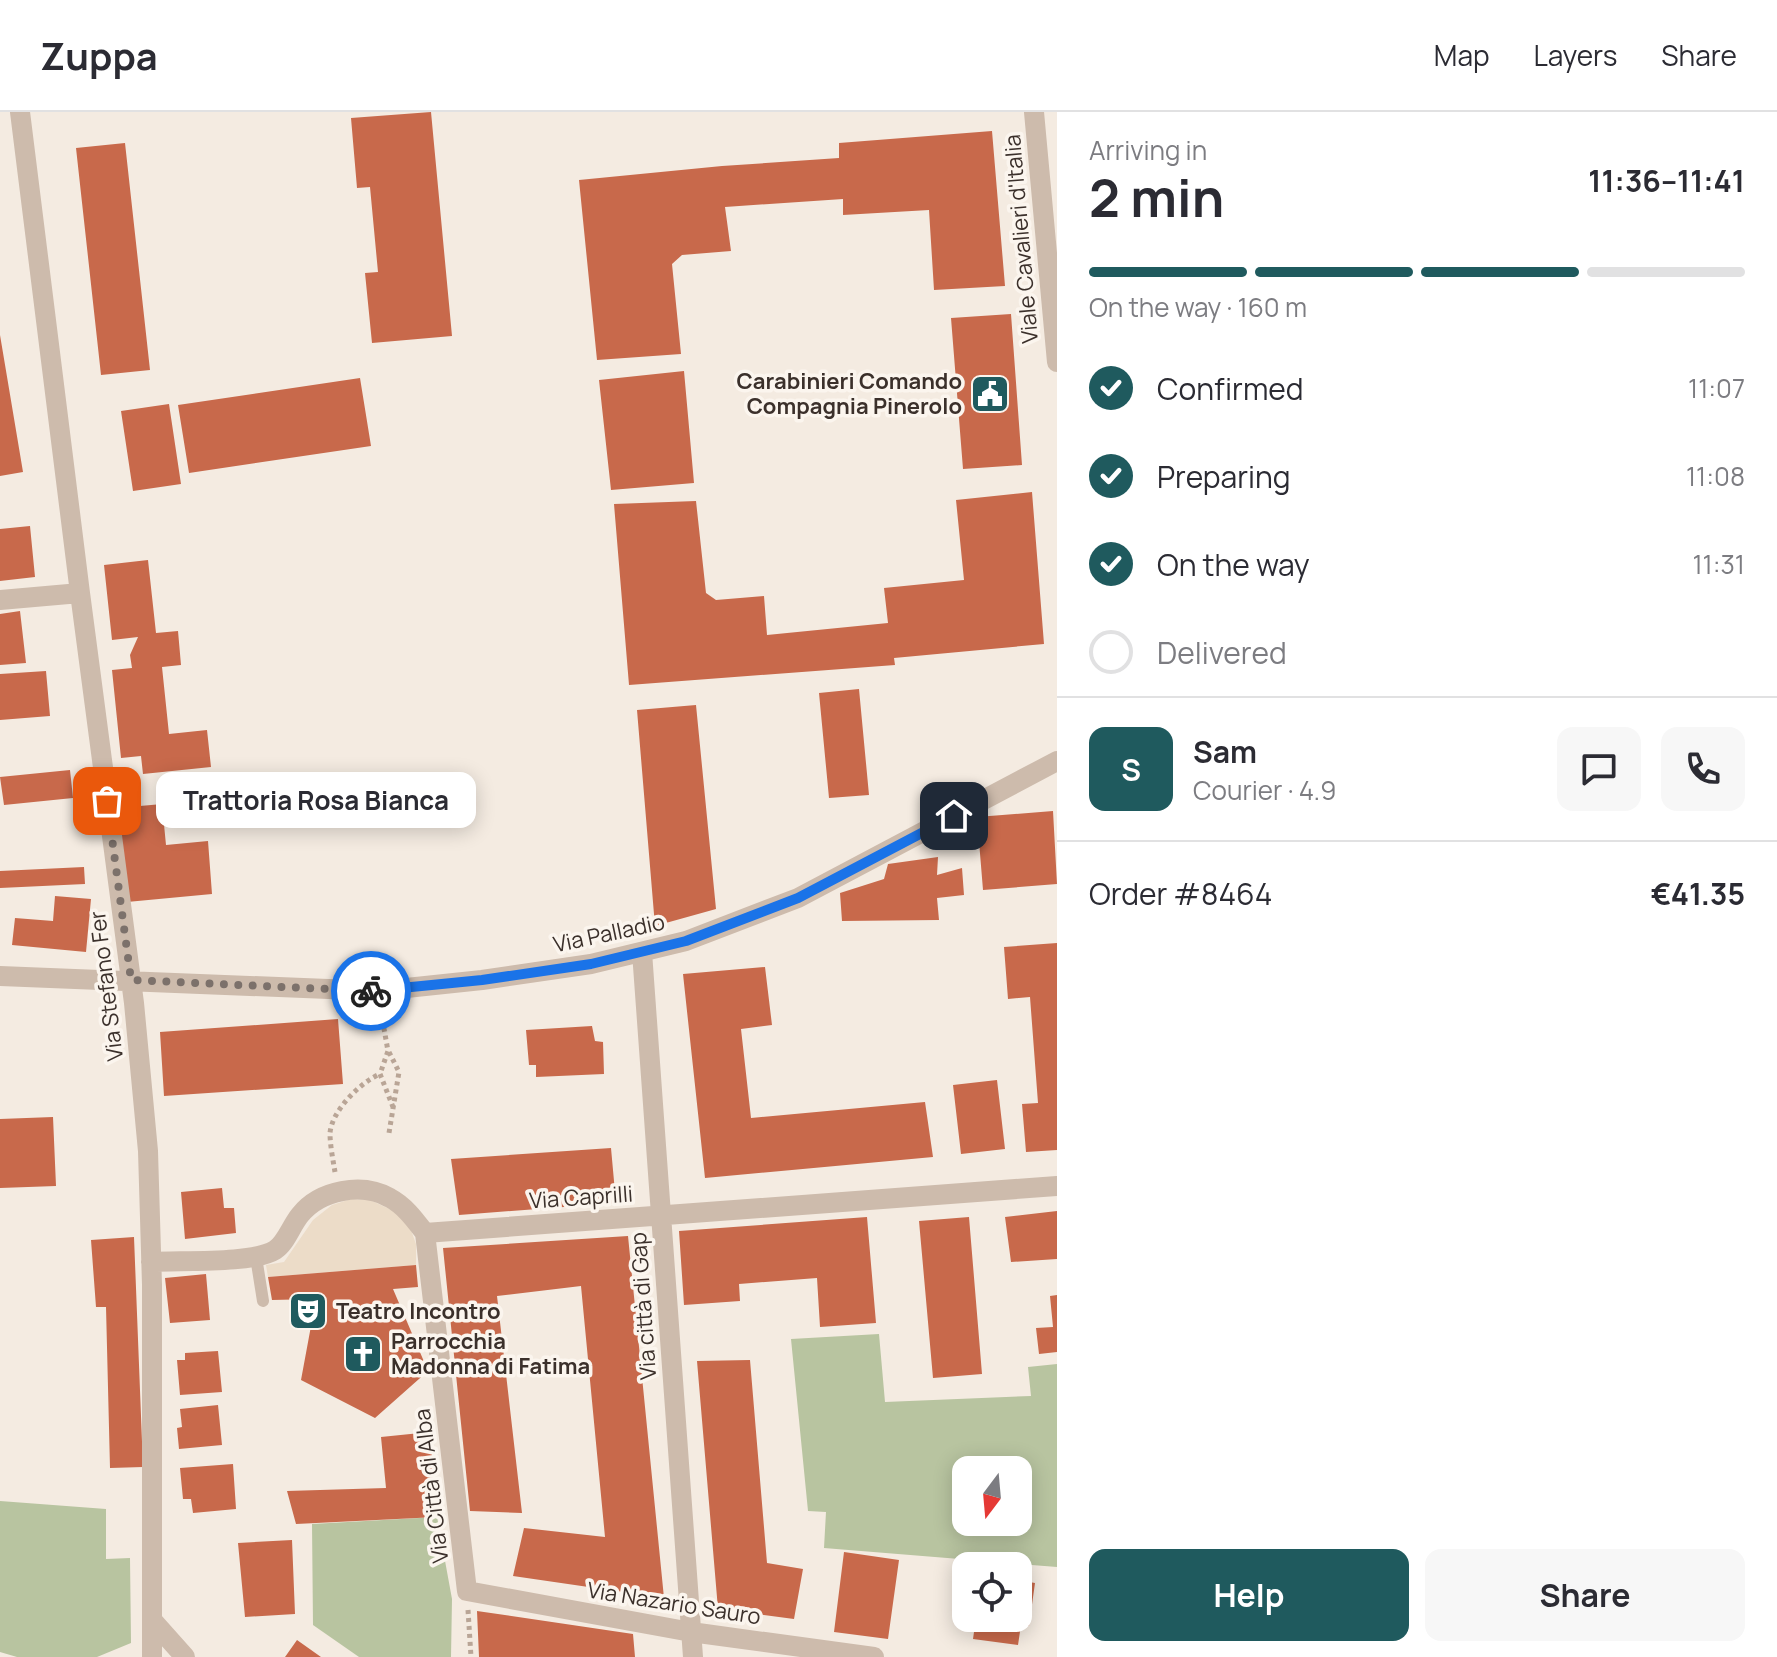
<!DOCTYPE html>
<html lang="en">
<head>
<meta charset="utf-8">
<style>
  body { margin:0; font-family:Manrope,sans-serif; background:#f7f7f7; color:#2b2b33; height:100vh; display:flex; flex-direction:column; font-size:30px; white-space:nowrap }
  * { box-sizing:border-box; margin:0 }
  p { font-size:26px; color:#7c7c81 }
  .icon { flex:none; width:44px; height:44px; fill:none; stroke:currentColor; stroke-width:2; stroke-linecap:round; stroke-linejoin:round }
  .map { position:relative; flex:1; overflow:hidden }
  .sheet { display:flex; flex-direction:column; background:#fff; width:720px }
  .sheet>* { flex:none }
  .needle { width:52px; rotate:196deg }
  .fabs { position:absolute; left:952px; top:1344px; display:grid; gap:16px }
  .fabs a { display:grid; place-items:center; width:80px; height:80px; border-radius:16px; background:#fff; box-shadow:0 4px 20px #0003; font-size:40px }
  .pin { position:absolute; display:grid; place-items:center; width:68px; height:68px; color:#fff; margin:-34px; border-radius:16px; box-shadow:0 4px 12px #0006 }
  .courier { position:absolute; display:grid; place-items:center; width:80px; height:80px; margin:-40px; border:6px solid #1a73e8; border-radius:50%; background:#fff; color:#222; box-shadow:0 2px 10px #0007 }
  .bubble { position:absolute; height:56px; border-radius:16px; background:#fff; box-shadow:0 4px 20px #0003; font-size:26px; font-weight:700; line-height:56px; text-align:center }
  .head em { font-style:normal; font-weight:700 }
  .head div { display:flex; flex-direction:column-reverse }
  .head { display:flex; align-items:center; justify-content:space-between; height:136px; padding:0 32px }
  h1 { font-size:52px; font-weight:700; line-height:60px }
  .bar { display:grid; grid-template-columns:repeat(4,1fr); gap:12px 8px; align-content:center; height:96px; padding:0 32px }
  .bar i { height:10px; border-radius:6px; background:#e1e1e2 }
  .bar .current { background:#1f5a5e }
  .bar p { grid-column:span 4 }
  .line { display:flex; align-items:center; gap:20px; padding:0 32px; border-top:2px solid #e1e1e2 }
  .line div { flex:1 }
  .round { display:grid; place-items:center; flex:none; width:84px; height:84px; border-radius:16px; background:#f7f7f7 }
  ol { padding:0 32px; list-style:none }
  li { display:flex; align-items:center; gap:24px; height:88px }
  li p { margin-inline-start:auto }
  li .icon { padding:8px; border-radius:50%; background:#1f5a5e; color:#fff; stroke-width:4 }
  li:last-child { color:#7c7c81 }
  li i { width:44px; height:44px; border:4px solid #e1e1e2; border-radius:50% }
  .primary-button { display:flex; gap:16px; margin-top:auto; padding:16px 32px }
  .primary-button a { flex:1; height:92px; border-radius:16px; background:#1f5a5e; color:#fff; font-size:32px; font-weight:700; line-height:92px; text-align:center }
  .primary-button a+a { background:#f7f7f7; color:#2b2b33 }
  header { display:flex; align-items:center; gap:48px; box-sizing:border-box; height:112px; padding:0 40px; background:#fff; border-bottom:2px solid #e1e1e2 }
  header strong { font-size:38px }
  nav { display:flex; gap:44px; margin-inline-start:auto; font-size:28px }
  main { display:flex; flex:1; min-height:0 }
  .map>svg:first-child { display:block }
  .green { fill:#b8c4a0; fill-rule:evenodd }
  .plaza { fill:#ecdcc8 }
  .building { fill:#c8694b }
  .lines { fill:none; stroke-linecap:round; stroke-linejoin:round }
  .path { stroke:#b9a596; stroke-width:5; stroke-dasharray:4 4; stroke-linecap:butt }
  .service { stroke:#cdbbac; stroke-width:12 }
  .minor { stroke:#cdbbac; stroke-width:20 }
  .done { stroke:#7c716b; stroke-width:8; stroke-dasharray:0 14.4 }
  .route { stroke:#1a73e8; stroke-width:10 }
  .labels { text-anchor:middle; stroke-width:7; stroke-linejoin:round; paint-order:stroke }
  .street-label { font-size:22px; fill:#3b302b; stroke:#fbf5ee }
  .poi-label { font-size:22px; font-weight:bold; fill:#3b302b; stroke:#fbf5ee; text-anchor:start }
</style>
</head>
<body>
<header>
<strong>Zuppa</strong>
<nav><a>Map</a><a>Layers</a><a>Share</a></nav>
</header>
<main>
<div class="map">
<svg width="1057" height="1545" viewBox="0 0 1057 1545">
  <rect width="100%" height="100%" fill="#f4ebe1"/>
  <path class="green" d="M879,1222L885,1290L1031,1284L1028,1255L1057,1252V1455L824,1436L826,1400L808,1399L791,1227ZM966,1358H1018V1410H966Z
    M0,1389L106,1397V1447L130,1446L131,1531L97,1545H17L0,1540Z
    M437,1405L452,1487L451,1545H359L313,1513L312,1412Z"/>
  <path class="plaza" d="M351,1087L370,1088L398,1101L411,1118L416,1132V1153L268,1165L266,1153L284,1150L313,1108L332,1093Z"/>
  <path class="building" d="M431,0L452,224L372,231L365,161L378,160L370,75L357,76L351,6Z
    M992,19L1005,174L934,178L929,98L843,103V87L725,95L731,139L682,143L672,152L681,242L597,248L579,68L722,54L839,46V31Z
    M125,31L150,258L101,263L76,36Z
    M1011,202L1022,353L963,357L951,206Z
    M0,223L23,360L0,364Z
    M684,259L694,371L611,378L599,268Z
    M360,266L371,334L189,361L178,293Z
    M169,292L181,372L133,379L121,299Z
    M1032,380L1044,532L894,546L895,553L629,573L614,392L696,389L706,481L716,488L764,484L767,523L888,511L884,476L964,468L956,388Z
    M30,414L35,465L0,469V417Z
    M148,448L156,521L178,519L181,553L162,555L169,622L207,618L211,655L143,662L141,644L121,646L112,558L132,556L130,543L138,525L112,528L104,453Z
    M20,499L26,551L0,553V502Z
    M46,559L50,604L0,608V562Z
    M859,577L869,683L829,686L819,581Z
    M696,593L716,797L655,814L637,598Z
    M70,658L73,686L4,693L0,665Z
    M162,692L166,733L208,729L212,782L127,790L118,696Z
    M1053,699L1057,772L983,778L977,705Z
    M938,745L937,763L962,756L964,783L937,786L939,808L842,809L840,781L884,767L888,752Z
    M84,755L85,772L0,776V759Z
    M55,784L91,787L86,840L12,833L15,806L53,809Z
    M1057,831V1038L1026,1040L1022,992L1038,991L1030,885L1008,887L1004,835Z
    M765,855L772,913L741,917L751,1006L925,990L933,1045L705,1066L683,862Z
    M338,907L343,972L164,984L160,920Z
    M592,914L595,929L603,930L604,962L536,965V953H529L526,918Z
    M997,968L1005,1037L961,1042L953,973Z
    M53,1005L56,1074L0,1076V1007Z
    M611,1036L616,1091L459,1103L451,1047Z
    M222,1076L224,1096H234L236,1121L185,1127L181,1080Z
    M1057,1099V1147L1011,1150L1005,1105Z
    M867,1105L876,1211L820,1215L817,1166L739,1172L740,1189L684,1193L679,1119Z
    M969,1105L982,1262L933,1266L919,1109Z
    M628,1124L664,1486L513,1464L524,1416L605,1425L581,1174L497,1184L522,1401L470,1399L443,1136Z
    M134,1125L143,1355L110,1356L106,1195H96L91,1128Z
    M416,1153L418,1175L393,1177L428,1259L375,1306L301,1268L316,1187L272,1188L268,1165Z
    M206,1162L210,1208L170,1211L165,1166Z
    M1057,1183V1240L1039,1242L1036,1216L1053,1215L1050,1184Z
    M218,1239L222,1280L180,1283L177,1248H185V1241Z
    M750,1248L767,1451L803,1457L794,1507L718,1497L697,1249Z
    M218,1293L222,1333L179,1337L177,1316L182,1315L180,1297Z
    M430,1320L437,1405L296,1412L287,1379L386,1376L381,1325Z
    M233,1352L236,1397L193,1401L191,1387H183L180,1356Z
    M292,1428L295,1502L245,1505L238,1431Z
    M844,1440L899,1448L888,1527L834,1520Z
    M1018,1468L1035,1471L1029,1514L1021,1513L1018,1533L973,1527L976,1506H1018Z
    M477,1499L633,1522L635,1545H479Z
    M297,1528L321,1545H285Z"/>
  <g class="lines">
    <path class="path" d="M381,900L388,939L380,962L393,995
      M389,940L399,960L389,1021
      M335,1060C333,1048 330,1033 330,1021C332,998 361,970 380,962
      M468,1498L471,1545"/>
    <path class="service" d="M256,1145L263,1189"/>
    <path class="minor" d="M20,0L80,481L134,891L148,1039L152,1173V1545
      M1034,0L1057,250
      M0,488L80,481
      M642,840L693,1545
      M0,864L378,879L482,868L591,852L686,829L798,786L1057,649
      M425,1121L467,1479L691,1520L874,1545
      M151,1150C179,1148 253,1152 275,1138C286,1131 291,1114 300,1103C320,1078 362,1070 390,1086C405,1094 415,1108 425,1121L1057,1074
      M152,1508L185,1545"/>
  </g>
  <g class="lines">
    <path class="done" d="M107,689L131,868L371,879"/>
    <path class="route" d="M371,879L482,868L591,852L686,829L798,786L954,704"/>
  </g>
  <defs>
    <symbol id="civic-square" viewBox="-11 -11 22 22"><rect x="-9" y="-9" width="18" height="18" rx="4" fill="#1f5a5e" stroke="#fbf5ee"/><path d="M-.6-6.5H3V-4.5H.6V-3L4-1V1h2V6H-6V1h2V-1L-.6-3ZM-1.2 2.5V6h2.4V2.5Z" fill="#fff"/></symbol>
    <symbol id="theatre-square" viewBox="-11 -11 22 22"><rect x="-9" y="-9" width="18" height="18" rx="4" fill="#1f5a5e" stroke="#fbf5ee"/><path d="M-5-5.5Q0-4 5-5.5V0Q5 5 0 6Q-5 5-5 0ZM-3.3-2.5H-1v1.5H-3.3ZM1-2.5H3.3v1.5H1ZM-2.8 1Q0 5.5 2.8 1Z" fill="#fff"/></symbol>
    <symbol id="church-square" viewBox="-11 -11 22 22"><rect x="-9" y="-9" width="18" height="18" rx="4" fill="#1f5a5e" stroke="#fbf5ee"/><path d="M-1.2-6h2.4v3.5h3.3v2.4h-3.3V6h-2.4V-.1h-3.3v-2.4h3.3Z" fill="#fff"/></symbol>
  </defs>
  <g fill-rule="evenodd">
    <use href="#civic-square" x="968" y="260" width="44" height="44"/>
    <use href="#theatre-square" x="286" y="1177" width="44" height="44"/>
    <use href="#church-square" x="341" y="1220" width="44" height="44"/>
  </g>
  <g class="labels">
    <g class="street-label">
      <text transform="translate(1021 127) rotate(-95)" y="8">Viale Cavalieri d'Italia</text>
      <text transform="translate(609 821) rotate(-12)" y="8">Via Palladio</text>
      <text transform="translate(106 874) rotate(-97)" y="8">Via Stefano Fer</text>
      <text transform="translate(581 1085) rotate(-4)" y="8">Via Caprilli</text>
      <text transform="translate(643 1194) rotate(-94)" y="8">Via città di Gap</text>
      <text transform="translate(431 1374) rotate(-97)" y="8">Via Città di Alba</text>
      <text transform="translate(674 1491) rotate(9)" y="8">Via Nazario Sauro</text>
    </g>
    <g class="poi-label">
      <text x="962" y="277" text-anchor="end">Carabinieri Comando<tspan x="962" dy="25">Compagnia Pinerolo</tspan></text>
      <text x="336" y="1207">Teatro Incontro</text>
      <text x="391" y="1237">Parrocchia<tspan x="391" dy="25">Madonna di Fatima</tspan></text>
    </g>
  </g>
</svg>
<div class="fabs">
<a><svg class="needle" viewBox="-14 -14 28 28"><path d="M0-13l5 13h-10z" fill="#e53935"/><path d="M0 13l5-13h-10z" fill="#7c7c81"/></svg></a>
<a><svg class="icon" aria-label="locate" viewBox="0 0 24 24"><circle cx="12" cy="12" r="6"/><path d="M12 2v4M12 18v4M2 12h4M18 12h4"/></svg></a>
</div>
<div class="pin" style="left:107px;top:689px;background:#ea580c"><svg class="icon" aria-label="bag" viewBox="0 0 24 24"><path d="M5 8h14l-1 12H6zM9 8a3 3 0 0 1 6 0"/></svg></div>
<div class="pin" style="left:954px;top:704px;background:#1f2937"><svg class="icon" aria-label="home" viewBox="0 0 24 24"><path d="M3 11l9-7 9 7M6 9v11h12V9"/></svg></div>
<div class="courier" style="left:371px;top:879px"><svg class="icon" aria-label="bike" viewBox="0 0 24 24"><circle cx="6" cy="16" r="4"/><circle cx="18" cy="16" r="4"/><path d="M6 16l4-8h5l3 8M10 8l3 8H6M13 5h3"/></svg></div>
<div class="bubble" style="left:156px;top:660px;width:320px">Trattoria Rosa Bianca</div>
</div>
<section class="sheet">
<div class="head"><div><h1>2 min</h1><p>Arriving in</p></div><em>11:36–11:41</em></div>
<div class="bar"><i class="current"></i><i class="current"></i><i class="current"></i><i></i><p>On the way · 160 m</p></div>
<ol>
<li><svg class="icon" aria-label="check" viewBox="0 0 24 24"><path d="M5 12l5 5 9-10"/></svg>Confirmed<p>11:07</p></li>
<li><svg class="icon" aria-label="check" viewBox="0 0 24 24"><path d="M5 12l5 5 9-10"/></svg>Preparing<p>11:08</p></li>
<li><svg class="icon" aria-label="check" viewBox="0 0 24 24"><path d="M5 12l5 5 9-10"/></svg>On the way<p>11:31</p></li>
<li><i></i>Delivered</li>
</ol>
<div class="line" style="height:144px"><b class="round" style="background:#1f5a5e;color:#fff">S</b><div><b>Sam</b><p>Courier · 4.9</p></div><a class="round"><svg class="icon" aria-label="chat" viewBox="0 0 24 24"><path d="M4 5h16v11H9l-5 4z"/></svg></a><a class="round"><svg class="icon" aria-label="phone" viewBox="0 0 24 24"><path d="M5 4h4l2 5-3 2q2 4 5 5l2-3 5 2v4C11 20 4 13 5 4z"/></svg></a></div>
<div class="line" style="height:104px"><div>Order #8464</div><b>€41.35</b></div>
<div class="primary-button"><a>Help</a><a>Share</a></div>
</section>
</main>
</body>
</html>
